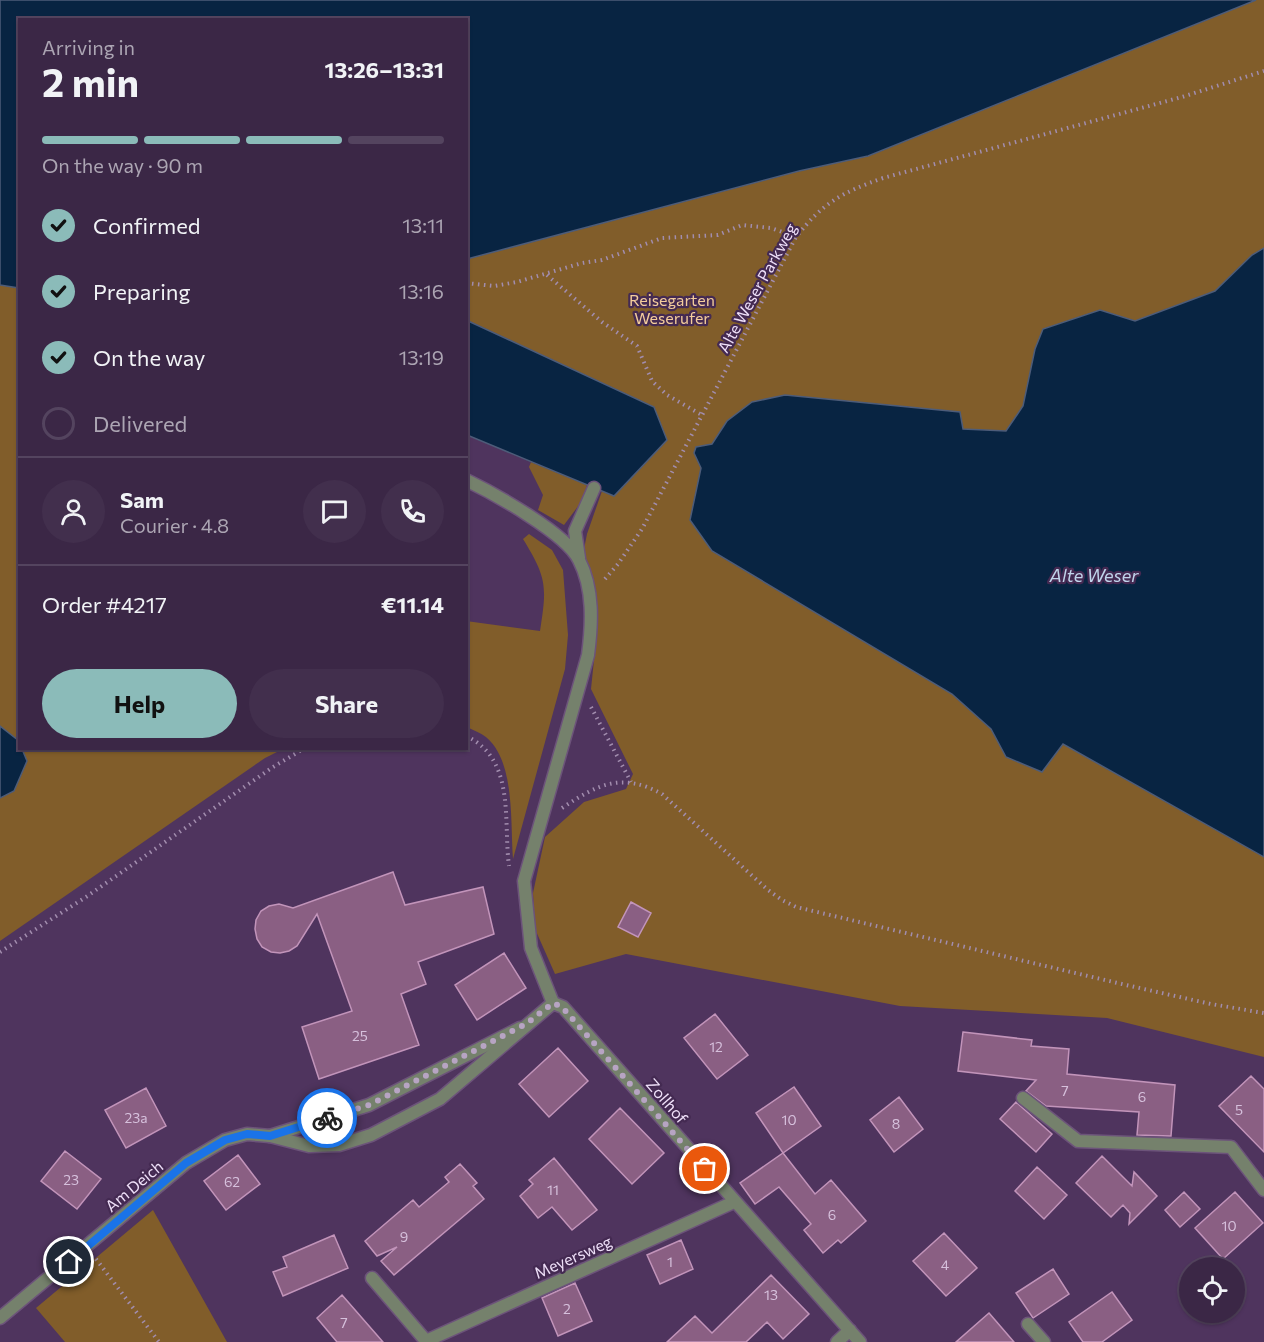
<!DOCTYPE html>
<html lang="en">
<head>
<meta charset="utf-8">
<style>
  body { margin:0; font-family:Commissioner,sans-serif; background:#422f4d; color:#f1f3f6; height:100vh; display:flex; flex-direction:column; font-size:22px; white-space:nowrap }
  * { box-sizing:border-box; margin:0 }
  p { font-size:20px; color:#aca5b3 }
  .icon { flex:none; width:33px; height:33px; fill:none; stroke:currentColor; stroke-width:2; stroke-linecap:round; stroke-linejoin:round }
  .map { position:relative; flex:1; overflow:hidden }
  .details { position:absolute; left:18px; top:18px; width:450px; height:732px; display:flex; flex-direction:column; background:#3b2746; border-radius:0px; box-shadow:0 2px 4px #0004,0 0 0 2px #54445f }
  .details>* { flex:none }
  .controls { position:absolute; left:1179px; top:1257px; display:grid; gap:12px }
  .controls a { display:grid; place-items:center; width:66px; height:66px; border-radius:50%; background:#3b2746; box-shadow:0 2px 4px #0004,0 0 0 2px #54445f; font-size:30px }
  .pin { position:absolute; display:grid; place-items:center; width:51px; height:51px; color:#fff; margin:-26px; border:3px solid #fff; border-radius:50%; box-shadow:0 2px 6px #0007 }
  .courier { position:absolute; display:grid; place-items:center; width:60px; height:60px; margin:-30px; border:4px solid #1a73e8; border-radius:50%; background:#fff; color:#222; box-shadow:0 2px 8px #0007 }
  .summary em { font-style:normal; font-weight:700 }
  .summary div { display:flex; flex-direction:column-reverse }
  .summary { display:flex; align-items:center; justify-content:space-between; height:102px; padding:0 24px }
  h1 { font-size:39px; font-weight:700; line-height:45px }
  .bar { display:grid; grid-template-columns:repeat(4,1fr); gap:9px 6px; align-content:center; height:72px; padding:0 24px }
  .bar i { height:8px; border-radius:4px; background:#54445f }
  .bar .active { background:#8bbbb9 }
  .bar p { grid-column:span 4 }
  .line { display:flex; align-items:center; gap:15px; padding:0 24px; border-top:2px solid #54445f }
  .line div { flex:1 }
  .round { display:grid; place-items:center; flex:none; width:63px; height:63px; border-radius:32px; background:#422f4d }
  ol { padding:0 24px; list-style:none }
  li { display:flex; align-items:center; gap:18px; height:66px }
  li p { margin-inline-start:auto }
  li .icon { padding:6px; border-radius:50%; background:#8bbbb9; color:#111; stroke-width:4 }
  li:last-child { color:#aca5b3 }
  li i { width:33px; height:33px; border:3px solid #54445f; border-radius:50% }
  .action { display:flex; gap:12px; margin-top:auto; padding:12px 24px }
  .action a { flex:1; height:69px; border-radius:36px; background:#8bbbb9; color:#111; font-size:24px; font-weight:700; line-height:69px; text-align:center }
  .action a+a { background:#422f4d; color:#f1f3f6 }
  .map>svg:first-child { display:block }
  .green { fill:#815d2a }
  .water { fill:#082442; stroke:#4d5c79; stroke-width:1.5 }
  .building { fill:#8a5f83; stroke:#c294ba; stroke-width:1.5 }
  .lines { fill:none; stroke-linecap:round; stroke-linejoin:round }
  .service-casing { stroke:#6c537a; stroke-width:15 }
  .minor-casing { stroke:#6c537a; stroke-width:15 }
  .path { stroke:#a28dae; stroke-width:4; stroke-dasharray:1.5 4.5; stroke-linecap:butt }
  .service { stroke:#75816c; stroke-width:12 }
  .minor { stroke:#75816c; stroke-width:12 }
  .done { stroke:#b7a4c3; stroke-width:6; stroke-dasharray:0 10.8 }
  .route { stroke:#1a73e8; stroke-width:8 }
  .labels { text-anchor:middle; stroke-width:4.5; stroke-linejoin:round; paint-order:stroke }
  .number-label { font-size:14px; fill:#d6c0dc }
  .street-label { font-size:16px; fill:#efe0f9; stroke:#442a52 }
  .park-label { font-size:16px; fill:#f4cd9c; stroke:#442a52 }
  .water-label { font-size:18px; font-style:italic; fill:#c0d4eb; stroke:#442a52 }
</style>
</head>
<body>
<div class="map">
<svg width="1264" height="1342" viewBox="0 0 1264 1342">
  <rect width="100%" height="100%" fill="#4f345e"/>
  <path class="green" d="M1256,0H1264V248L1252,255L1215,292L1135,321L1100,310L1035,349L1023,406L1006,431L963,429L960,412L785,395L727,421L712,444L694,453L701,468L690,520L712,551L952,694L991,729L1006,757L1063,743L1264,857V1057L1107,1018L900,1006L626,954L555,974L535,929L533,893L545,837L584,802L626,789L633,774L591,689L597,631L583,554L587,534L602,491L614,496L667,440L654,407L467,320V259L799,171L868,156Z
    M0,285L20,288L19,742L0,726Z
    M531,462L587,485L582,501L564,525L538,510L543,495L529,467Z
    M529,534L552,550L563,570L568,635L565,669L513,859C510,823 516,757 483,735C479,732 472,730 467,727L466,621L540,631C547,586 547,578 523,539Z
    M22,749H283L265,758L0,941V798L14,791L27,761Z
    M153,1210L227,1342H65L36,1308Z"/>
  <path class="water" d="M0,0H1256L868,156L799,171L467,259L466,20H20L19,288L0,285Z
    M1264,248V857L1063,744L1042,772L1006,757L991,729L952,694L712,551L690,520L701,468L694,453L696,447L712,444L727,421L752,402L785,395L960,412L963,429L1006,431L1023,406L1035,349L1043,329L1100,310L1135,321L1215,291L1252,255Z
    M466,320L654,407L667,440L614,496L467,435Z
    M0,726L19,741L20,748L22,749L27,761L14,791L0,798Z"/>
  <path class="building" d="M393,872L405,905L483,887L494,934L418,962L426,984L401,994L419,1045L319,1079L302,1027L352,1011L317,914L297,946L289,951L280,953L271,952L262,947L257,939L255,929L256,920L261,911L269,906L279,904L293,908Z
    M631,902L651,913L638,937L618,927Z
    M504,953L526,988L477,1020L455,985Z
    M715,1014L748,1055L717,1079L684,1038Z
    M963,1032L1032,1040L1031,1046L1069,1049L1067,1074L1175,1085L1171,1136L1137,1135L1139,1112L1046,1106L1026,1091L1036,1080L958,1071Z
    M558,1048L588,1081L549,1117L519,1084Z
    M1251,1076L1264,1089V1152L1219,1106Z
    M794,1087L821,1126L783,1153L756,1113Z
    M146,1088L166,1126L126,1148L105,1110Z
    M899,1097L923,1129L894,1152L870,1120Z
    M1016,1102L1052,1134L1036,1152L1000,1119Z
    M620,1108L664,1153L632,1184L589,1139Z
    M65,1151L101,1179L77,1209L41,1181Z
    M783,1153L815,1194L831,1180L866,1221L841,1243L838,1240L823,1253L804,1230L811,1224L779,1187L755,1204L740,1183Z
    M238,1155L260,1184L226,1210L204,1181Z
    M1102,1156L1132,1186L1134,1172L1157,1196L1129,1224L1130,1213L1123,1205L1111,1217L1076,1183Z
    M554,1158L597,1210L572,1230L552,1207L538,1218L520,1196L533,1184L529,1180Z
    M460,1164L477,1183L473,1186L484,1199L394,1275L381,1261L397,1247L377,1256L365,1241L413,1200L419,1207L449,1182L445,1177Z
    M1037,1167L1067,1195L1044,1219L1015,1191Z
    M1184,1192L1200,1209L1180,1227L1165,1210Z
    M1235,1192L1263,1223L1223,1259L1195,1228Z
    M944,1233L977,1268L946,1296L913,1261Z
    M334,1235L348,1268L283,1296L273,1272L287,1267L283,1257Z
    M681,1240L693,1269L660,1284L647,1255Z
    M1053,1269L1069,1294L1033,1318L1016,1293Z
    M771,1275L809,1314L783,1339L767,1322L746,1342H667L695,1316L712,1333Z
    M575,1283L592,1321L558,1336L542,1298Z
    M1112,1292L1132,1320L1102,1342H1083L1069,1322Z
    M342,1295L383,1342H337L317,1318Z
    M989,1313L1014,1342H956Z"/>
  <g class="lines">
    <defs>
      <path id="service" d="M466,480C493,493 567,534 579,560C594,589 592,624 588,655L524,881L531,948L553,1003
        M579,558L575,531L594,488
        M270,1136L369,1105L520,1028
        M1028,1324L1044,1342"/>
      <path id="minor" d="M1023,1098L1078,1141L1231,1147L1264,1190
        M372,1278L426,1341L734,1202
        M0,1318L186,1163L225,1140L247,1134L270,1136L309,1146L339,1145L371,1135L440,1099L553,1003L563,1007L860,1342
        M837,1342L850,1330"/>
    </defs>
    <use href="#service" class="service-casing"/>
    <use href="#minor" class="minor-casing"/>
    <path class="path" d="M547,275L602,322L637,346L652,381L667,395L702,415
      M466,283L494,286L517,282L582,263L602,260L662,238L718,235L742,225L771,228L796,237
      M605,579L618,564L642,529L796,237C824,202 841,193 883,178L1182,97L1264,71
      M591,707L631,782
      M466,736C516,759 503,821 509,866
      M562,808C598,784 622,772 662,794L768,890L782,900L796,907L1126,985L1211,1004L1264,1013
      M0,952L86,897L273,767L305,748
      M96,1259L159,1342"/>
    <use href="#service" class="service"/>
    <use href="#minor" class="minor"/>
  </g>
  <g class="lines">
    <path class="done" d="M327,1118L369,1105L526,1024L553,1003L562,1007L705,1169"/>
    <path class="route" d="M69,1262L186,1163L225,1140L247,1134L270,1136L327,1118"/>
  </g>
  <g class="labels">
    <g class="number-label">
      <text x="360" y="1041">25</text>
      <text x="716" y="1052">12</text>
      <text x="1065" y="1096">7</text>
      <text x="1142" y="1102">6</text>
      <text x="1239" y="1115">5</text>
      <text x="136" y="1123">23a</text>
      <text x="789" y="1125">10</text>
      <text x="896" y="1129">8</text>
      <text x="71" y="1185">23</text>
      <text x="232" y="1187">62</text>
      <text x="553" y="1195">11</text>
      <text x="832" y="1220">6</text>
      <text x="1229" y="1231">10</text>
      <text x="404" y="1242">9</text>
      <text x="670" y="1267">1</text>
      <text x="945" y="1270">4</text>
      <text x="771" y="1300">13</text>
      <text x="567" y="1314">2</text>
      <text x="344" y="1328">7</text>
    </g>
    <g class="street-label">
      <text transform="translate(757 288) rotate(-61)" y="6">Alte Weser Parkweg</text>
      <text transform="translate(667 1101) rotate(49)" y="6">Zollhof</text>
      <text transform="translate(134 1186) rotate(-40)" y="6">Am Deich</text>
      <text transform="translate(573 1257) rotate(-24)" y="6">Meyersweg</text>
    </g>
    <g class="park-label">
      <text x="672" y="306">Reisegarten<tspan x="672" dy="18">Weserufer</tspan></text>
    </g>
    <g class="water-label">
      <text x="1094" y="582">Alte Weser</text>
    </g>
  </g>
</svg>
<div class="controls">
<a><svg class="icon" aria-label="locate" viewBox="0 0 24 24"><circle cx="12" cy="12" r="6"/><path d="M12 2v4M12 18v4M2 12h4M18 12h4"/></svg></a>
</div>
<div class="pin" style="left:705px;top:1169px;background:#ea580c"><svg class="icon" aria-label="bag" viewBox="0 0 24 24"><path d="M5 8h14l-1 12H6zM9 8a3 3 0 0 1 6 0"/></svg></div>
<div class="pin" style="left:69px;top:1262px;background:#1f2937"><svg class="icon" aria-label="home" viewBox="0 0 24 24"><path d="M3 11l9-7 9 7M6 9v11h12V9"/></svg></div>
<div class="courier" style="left:327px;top:1118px"><svg class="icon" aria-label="bike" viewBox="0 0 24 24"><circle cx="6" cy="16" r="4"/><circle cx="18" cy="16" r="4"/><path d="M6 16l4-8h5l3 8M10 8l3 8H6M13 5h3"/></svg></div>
<section class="details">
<div class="summary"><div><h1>2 min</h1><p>Arriving in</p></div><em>13:26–13:31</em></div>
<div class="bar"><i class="active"></i><i class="active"></i><i class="active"></i><i></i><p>On the way · 90 m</p></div>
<ol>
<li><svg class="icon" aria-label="check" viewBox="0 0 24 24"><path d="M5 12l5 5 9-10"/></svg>Confirmed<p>13:11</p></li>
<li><svg class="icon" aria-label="check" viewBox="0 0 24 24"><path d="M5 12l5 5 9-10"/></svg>Preparing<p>13:16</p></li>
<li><svg class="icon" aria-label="check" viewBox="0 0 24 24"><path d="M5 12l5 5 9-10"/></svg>On the way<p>13:19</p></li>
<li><i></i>Delivered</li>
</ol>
<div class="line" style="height:108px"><a class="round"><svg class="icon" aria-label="person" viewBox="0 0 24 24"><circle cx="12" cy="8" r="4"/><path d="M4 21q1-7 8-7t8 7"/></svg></a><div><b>Sam</b><p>Courier · 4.8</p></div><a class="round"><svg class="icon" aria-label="chat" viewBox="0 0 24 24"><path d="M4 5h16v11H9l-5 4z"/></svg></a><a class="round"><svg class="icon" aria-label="phone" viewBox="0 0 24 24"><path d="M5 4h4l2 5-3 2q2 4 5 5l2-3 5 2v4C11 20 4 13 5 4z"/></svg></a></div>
<div class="line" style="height:78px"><div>Order #4217</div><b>€11.14</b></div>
<div class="action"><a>Help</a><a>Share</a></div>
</section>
</div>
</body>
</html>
